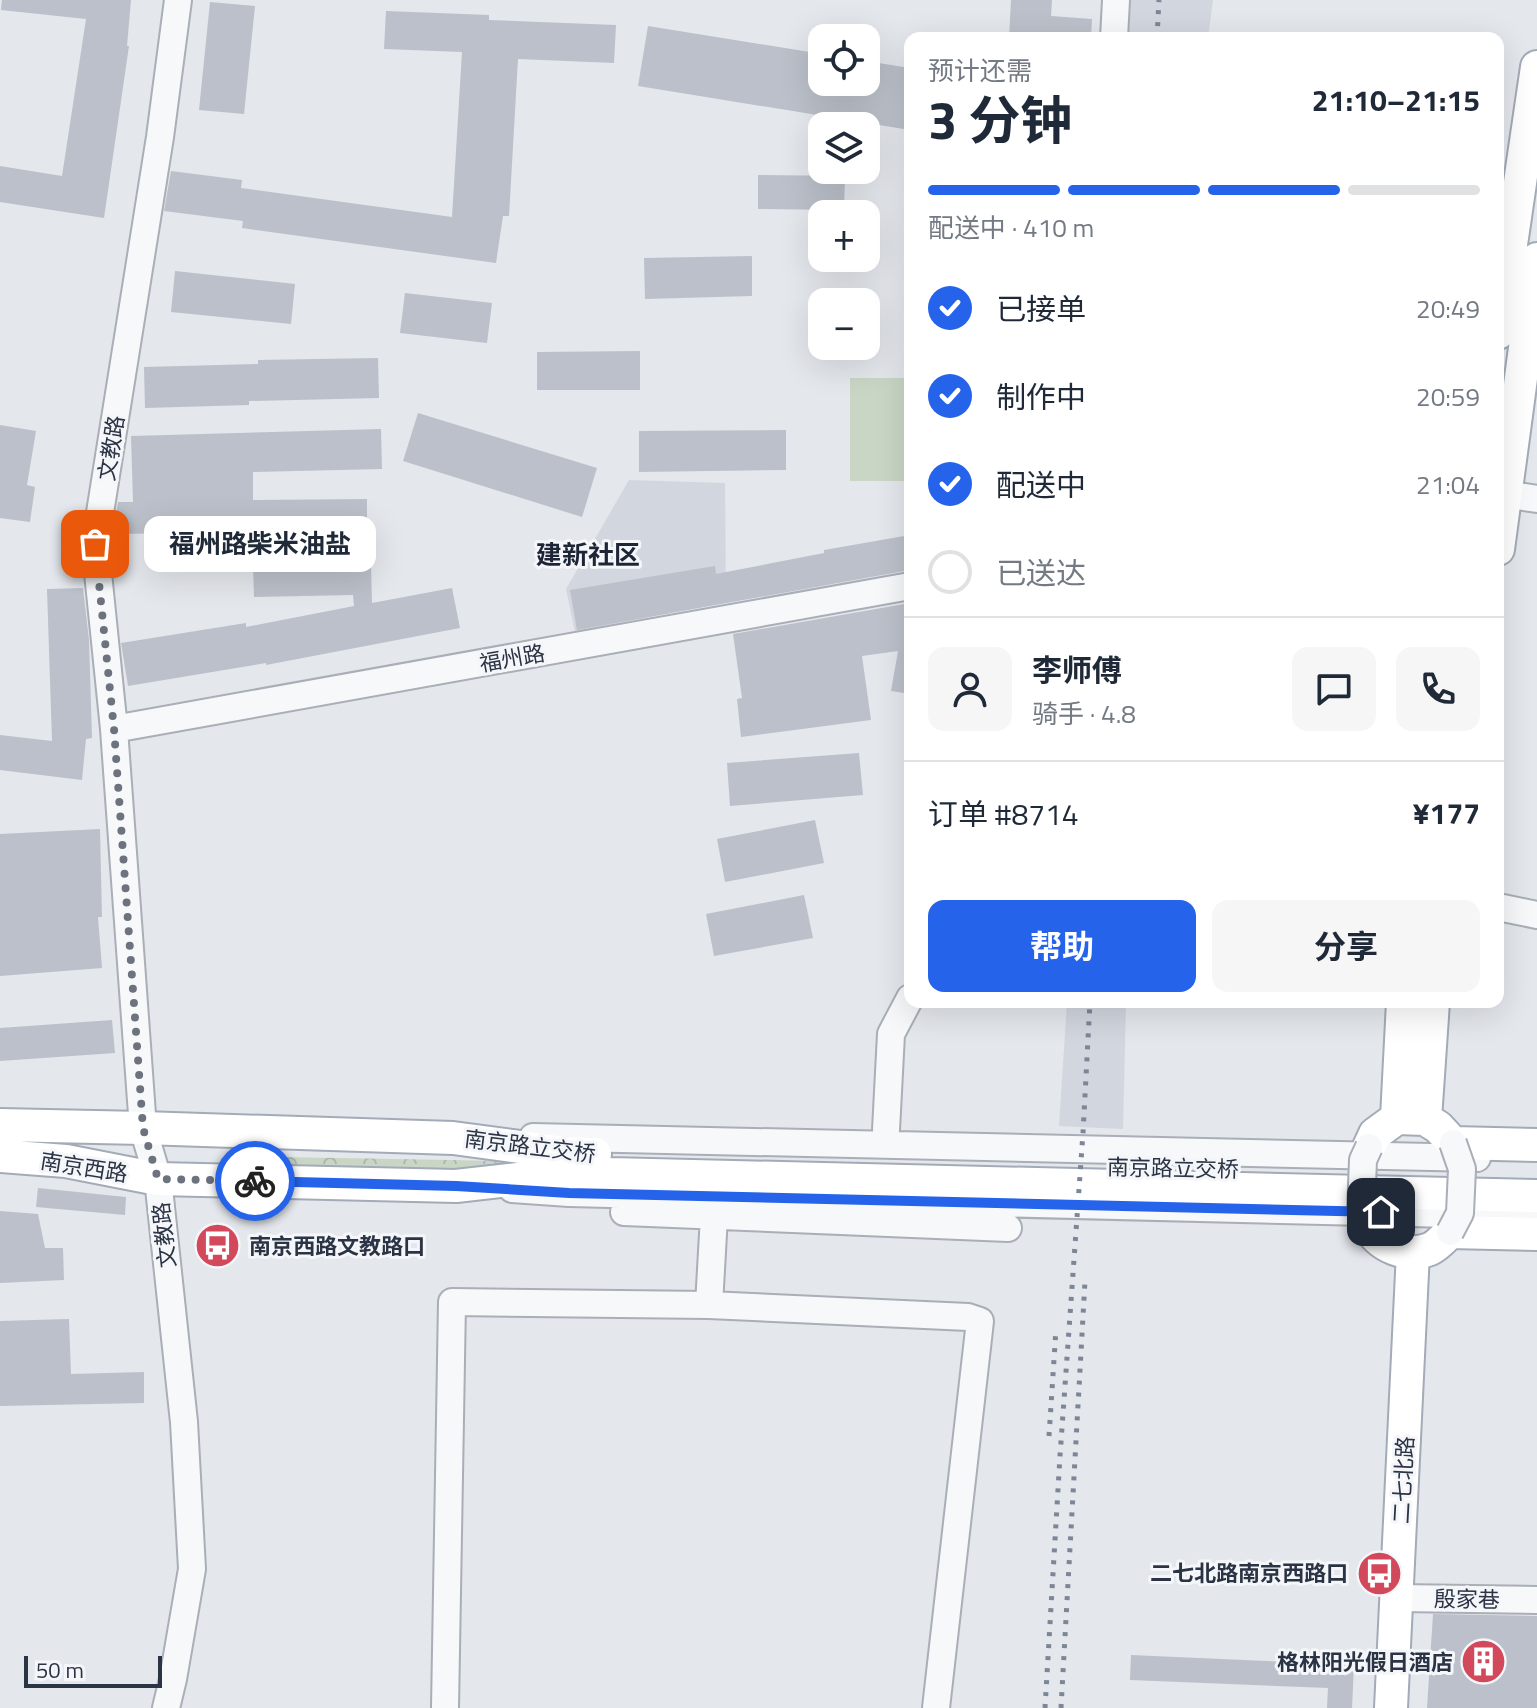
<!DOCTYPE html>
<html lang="zh">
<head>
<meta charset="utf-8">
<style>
  body { margin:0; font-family:"Titillium Web","Noto Sans SC",sans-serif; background:#f6f6f7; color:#1f2937; height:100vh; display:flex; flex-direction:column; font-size:30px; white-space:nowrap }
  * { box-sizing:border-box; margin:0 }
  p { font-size:26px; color:#747a83 }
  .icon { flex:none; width:44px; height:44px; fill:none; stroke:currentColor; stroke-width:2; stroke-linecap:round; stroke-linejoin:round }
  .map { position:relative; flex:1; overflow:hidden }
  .sheet { position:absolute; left:904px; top:32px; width:600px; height:976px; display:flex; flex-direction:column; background:#fff; border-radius:16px; box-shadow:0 8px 32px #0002 }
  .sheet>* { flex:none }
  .fabs { position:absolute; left:808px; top:24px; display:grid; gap:16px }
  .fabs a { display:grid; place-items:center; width:72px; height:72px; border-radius:16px; background:#fff; box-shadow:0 8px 32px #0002; font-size:40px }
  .scale { position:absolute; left:24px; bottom:20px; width:138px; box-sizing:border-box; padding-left:8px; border:4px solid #2b3445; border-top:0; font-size:22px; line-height:28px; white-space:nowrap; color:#2b3445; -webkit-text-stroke:6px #f4f6f9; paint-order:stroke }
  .pin { position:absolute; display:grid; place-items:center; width:68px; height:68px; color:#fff; margin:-34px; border-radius:16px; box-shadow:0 4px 12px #0006 }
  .courier { position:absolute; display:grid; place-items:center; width:80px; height:80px; margin:-40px; border:6px solid #2563eb; border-radius:50%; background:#fff; color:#222; box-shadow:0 2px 10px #0007 }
  .bubble { position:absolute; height:56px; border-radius:16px; background:#fff; box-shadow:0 8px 32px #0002; font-size:26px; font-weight:700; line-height:56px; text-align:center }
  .summary em { font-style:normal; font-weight:700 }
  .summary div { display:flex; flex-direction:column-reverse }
  .summary { display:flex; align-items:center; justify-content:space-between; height:136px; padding:0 24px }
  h1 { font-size:52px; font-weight:700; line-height:60px }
  .bar { display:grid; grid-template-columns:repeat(4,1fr); gap:12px 8px; align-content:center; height:96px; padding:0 24px }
  .bar i { height:10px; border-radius:6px; background:#e0e1e3 }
  .bar .current { background:#2563eb }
  .bar p { grid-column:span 4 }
  .line { display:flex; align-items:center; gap:20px; padding:0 24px; border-top:2px solid #e0e1e3 }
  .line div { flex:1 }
  .round { display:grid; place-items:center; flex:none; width:84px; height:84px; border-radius:16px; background:#f6f6f7 }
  ol { padding:0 24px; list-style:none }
  li { display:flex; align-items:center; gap:24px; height:88px }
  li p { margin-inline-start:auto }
  li .icon { padding:8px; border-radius:50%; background:#2563eb; color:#fff; stroke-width:4 }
  li:last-child { color:#747a83 }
  li i { width:44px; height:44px; border:4px solid #e0e1e3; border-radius:50% }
  .primary-button { display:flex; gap:16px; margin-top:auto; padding:16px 24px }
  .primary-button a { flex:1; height:92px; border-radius:16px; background:#2563eb; color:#fff; font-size:32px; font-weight:700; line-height:92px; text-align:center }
  .primary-button a+a { background:#f6f6f7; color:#1f2937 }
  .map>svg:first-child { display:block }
  .built { fill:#d2d6de }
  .grass { fill:#c9d6c5 }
  .park { fill:url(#park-crowns) }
  .building { fill:#bbc0ca }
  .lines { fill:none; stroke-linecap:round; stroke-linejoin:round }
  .minor-casing { stroke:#a9aeb7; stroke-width:30 }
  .major-casing { stroke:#a3abb8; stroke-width:36 }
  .minor { stroke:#f7f8fa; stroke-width:26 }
  .major { stroke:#fff; stroke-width:32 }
  .rail { stroke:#7d8696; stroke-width:5; stroke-dasharray:4 8; stroke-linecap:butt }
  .minor-bridge-casing { stroke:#a9aeb7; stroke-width:30; stroke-linecap:butt }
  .minor-bridge { stroke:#f7f8fa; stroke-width:26 }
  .done { stroke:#6c737f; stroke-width:8; stroke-dasharray:0 14.4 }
  .route { stroke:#2563eb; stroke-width:10 }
  .labels { text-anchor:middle; stroke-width:6; stroke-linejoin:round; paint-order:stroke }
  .street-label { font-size:22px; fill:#2b3445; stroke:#f4f6f9 }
  .poi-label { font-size:22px; font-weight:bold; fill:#2b3445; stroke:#f4f6f9; text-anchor:end }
  .quarter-label { font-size:26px; font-weight:bold; fill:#1d2536; stroke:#f4f6f9 }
</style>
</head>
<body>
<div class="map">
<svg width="1537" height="1708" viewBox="0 0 1537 1708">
  <defs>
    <pattern id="park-crowns" width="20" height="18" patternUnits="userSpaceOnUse" patternTransform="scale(2)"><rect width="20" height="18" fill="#c9d6c5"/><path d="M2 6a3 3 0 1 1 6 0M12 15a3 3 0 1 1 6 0" fill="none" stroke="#adb8ab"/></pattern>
  </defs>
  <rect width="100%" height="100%" fill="#e4e7ec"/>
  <path class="built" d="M1127,0H1213L1208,38H1125Z
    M629,480L725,483L726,602L575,632L566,589Z
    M1067,1002H1126L1123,1129L1059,1126Z"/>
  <path class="grass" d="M850,378H907V481H850Z"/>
  <path class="park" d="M233,1156L504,1161V1172L233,1169Z"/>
  <path class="building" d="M2,0H131L127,46H129L104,218L0,202V166L62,176L86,19L1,10Z
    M1011,0H1052L1051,16L1092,19L1091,38H1009Z
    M210,2L255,6L244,114L199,110Z
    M386,11L489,15V20L616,25L614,63L518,59L509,216H503L496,263L242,228L243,221L164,211L171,171L242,180L241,188L452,217L462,52L384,49Z
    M648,26L822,54V82H866V61L910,68V130L638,86Z
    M758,175L845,176L844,210L758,209Z
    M752,256V296L645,299L644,258Z
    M175,271L295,284L291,324L171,312Z
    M405,293L492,303L487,343L400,333Z
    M640,351V390H537V352Z
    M378,358L379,398L249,401V405L145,408L144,367L258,364V360Z
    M418,413L597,468L582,517L403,461Z
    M0,425L36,431L27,485L35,487L30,522L0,518Z
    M381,429L382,469L253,472V500L367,499V531L113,534L118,502H133L131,436Z
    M786,430V470L639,472V431Z
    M910,535V570L577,630L570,590L715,566L716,574L824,553V550Z
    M371,564L372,603L452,588L460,628L266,665V663L128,686L121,643L246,623V627L354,606L353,595L254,597L253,567Z
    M83,588L89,640L92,738L86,739L82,780L0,770V735L52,741L47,589Z
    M910,603V694L891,691L898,651L862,656L871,720L741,737L737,699L742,698L733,634Z
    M859,753L863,795L730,806L727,763Z
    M815,820L824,863L725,882L717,839Z
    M100,829L102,917H98L102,968L0,976V834Z
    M804,895L813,938L714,956L706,914Z
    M112,1020L115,1053L0,1061V1028Z
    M38,1188L126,1197L125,1215L36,1207Z
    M0,1211L38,1214L45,1248H63L64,1280L0,1283Z
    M69,1319L71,1374L144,1372V1403L0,1406V1321Z
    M1433,1614L1537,1616V1708H1427Z
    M1131,1655L1354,1665L1352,1708H1327L1328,1688L1130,1680Z"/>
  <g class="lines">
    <defs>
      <path id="minor" d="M1114,38L1116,0
        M1498,493L1537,499
        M114,729L910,586
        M1498,907L1537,915
        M886,1130L891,1034L910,998
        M533,1137L1477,1158
        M512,1189L569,1193L1537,1216
        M624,1212L1008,1228
        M709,1305L714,1216
        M1398,1598L1537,1600
        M166,1708L173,1679L192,1569L184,1422L158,1179L143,1128L114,729L95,544L160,137L178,0
        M445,1708L452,1302L709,1305L968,1317L980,1321L936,1708"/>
      <path id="major" d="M1498,333L1537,67
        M1498,549L1537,259
        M1397,1118L1403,1002
        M1425,1119L1433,1002
        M0,1125L143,1128L453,1138L565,1153L595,1154
        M1369,1147L1375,1134L1397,1118L1425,1119L1438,1127L1453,1143L1537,1145
        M0,1156L66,1161L158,1179L456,1186L569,1173L1537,1196
        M1368,1225C1379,1247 1407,1258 1430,1249C1437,1246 1444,1238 1450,1232L1537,1234
        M1391,1708L1413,1252"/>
    </defs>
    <use href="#minor" class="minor-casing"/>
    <use href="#major" class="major-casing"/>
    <use href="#minor" class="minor"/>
    <use href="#major" class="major"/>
    <path class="rail" d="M1157,38L1159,0
      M1049,1436L1056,1329
      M1045,1708L1060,1456L1083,1133L1090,1002
      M1061,1708L1085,1281"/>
    <defs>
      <path id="minor-bridge" d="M1368,1225L1361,1211L1363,1160L1369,1147
        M1450,1232L1460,1213L1462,1169L1453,1143"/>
    </defs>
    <use href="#minor-bridge" class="minor-bridge-casing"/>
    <use href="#minor-bridge" class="minor-bridge"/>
  </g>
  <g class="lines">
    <path class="done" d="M95,544L114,729L143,1128L158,1179L255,1181"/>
    <path class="route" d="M255,1181L456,1186L569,1193L1381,1212"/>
  </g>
  <defs>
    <symbol id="bus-disc" viewBox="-11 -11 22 22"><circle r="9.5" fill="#d1495b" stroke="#f4f6f9"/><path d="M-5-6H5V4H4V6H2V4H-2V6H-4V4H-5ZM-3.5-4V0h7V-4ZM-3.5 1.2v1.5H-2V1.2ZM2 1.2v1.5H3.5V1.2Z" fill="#fff"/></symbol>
    <symbol id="building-disc" viewBox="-11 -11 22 22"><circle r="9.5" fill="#d1495b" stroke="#f4f6f9"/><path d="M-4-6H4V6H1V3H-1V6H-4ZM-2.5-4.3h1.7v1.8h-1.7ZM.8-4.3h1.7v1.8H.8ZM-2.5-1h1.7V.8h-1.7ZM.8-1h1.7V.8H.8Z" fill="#fff"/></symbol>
  </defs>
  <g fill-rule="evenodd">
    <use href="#bus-disc" x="192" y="1220" width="51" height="51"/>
    <use href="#bus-disc" x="1354" y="1548" width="51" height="51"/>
    <use href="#building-disc" x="1458" y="1636" width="51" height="51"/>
  </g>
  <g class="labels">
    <g class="street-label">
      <text transform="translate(111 448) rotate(-81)" y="8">文教路</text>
      <text transform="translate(512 658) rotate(-10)" y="8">福州路</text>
      <text transform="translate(530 1146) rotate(7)" y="8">南京路立交桥</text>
      <text transform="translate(84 1167) rotate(9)" y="8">南京西路</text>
      <text transform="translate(1173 1168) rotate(1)" y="8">南京路立交桥</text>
      <text transform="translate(164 1235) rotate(-96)" y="8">文教路</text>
      <text transform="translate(1403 1480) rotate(-87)" y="8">二七北路</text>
      <text transform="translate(1467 1599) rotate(1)" y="8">殷家巷</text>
    </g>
    <g class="poi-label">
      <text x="249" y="1254" text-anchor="start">南京西路文教路口</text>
      <text x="1348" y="1581">二七北路南京西路口</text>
      <text x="1453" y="1670">格林阳光假日酒店</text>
    </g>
    <g class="quarter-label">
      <text x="588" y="564">建新社区</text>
    </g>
  </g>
</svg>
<div class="fabs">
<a><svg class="icon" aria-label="locate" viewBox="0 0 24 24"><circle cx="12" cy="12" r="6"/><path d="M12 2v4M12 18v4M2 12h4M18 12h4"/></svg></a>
<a><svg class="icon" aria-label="layers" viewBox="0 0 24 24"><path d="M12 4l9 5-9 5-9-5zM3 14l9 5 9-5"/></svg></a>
<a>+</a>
<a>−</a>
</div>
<div class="scale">50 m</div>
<div class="pin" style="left:95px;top:544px;background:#ea580c"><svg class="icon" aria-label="bag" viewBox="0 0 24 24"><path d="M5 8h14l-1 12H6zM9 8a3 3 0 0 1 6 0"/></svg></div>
<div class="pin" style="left:1381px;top:1212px;background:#1f2937"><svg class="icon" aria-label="home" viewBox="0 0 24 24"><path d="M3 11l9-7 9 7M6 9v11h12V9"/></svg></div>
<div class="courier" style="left:255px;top:1181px"><svg class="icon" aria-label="bike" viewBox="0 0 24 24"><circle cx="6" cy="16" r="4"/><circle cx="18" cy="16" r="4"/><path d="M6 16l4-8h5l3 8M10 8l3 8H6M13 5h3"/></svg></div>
<div class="bubble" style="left:144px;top:516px;width:232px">福州路柴米油盐</div>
<section class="sheet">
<div class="summary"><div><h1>3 分钟</h1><p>预计还需</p></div><em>21:10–21:15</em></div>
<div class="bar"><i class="current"></i><i class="current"></i><i class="current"></i><i></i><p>配送中 · 410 m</p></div>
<ol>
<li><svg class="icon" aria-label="check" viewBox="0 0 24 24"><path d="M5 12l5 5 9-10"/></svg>已接单<p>20:49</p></li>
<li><svg class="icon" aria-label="check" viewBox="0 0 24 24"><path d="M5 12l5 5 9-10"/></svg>制作中<p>20:59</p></li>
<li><svg class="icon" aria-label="check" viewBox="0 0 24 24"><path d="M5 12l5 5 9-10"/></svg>配送中<p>21:04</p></li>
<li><i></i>已送达</li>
</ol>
<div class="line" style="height:144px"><a class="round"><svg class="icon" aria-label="person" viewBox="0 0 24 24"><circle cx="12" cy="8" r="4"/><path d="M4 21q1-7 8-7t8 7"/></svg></a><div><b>李师傅</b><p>骑手 · 4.8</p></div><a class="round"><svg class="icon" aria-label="chat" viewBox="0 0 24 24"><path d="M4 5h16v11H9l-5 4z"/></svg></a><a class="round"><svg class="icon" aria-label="phone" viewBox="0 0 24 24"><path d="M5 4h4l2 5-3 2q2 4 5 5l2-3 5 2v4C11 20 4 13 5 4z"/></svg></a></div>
<div class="line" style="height:104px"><div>订单 #8714</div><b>¥177</b></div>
<div class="primary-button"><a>帮助</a><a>分享</a></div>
</section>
</div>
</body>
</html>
